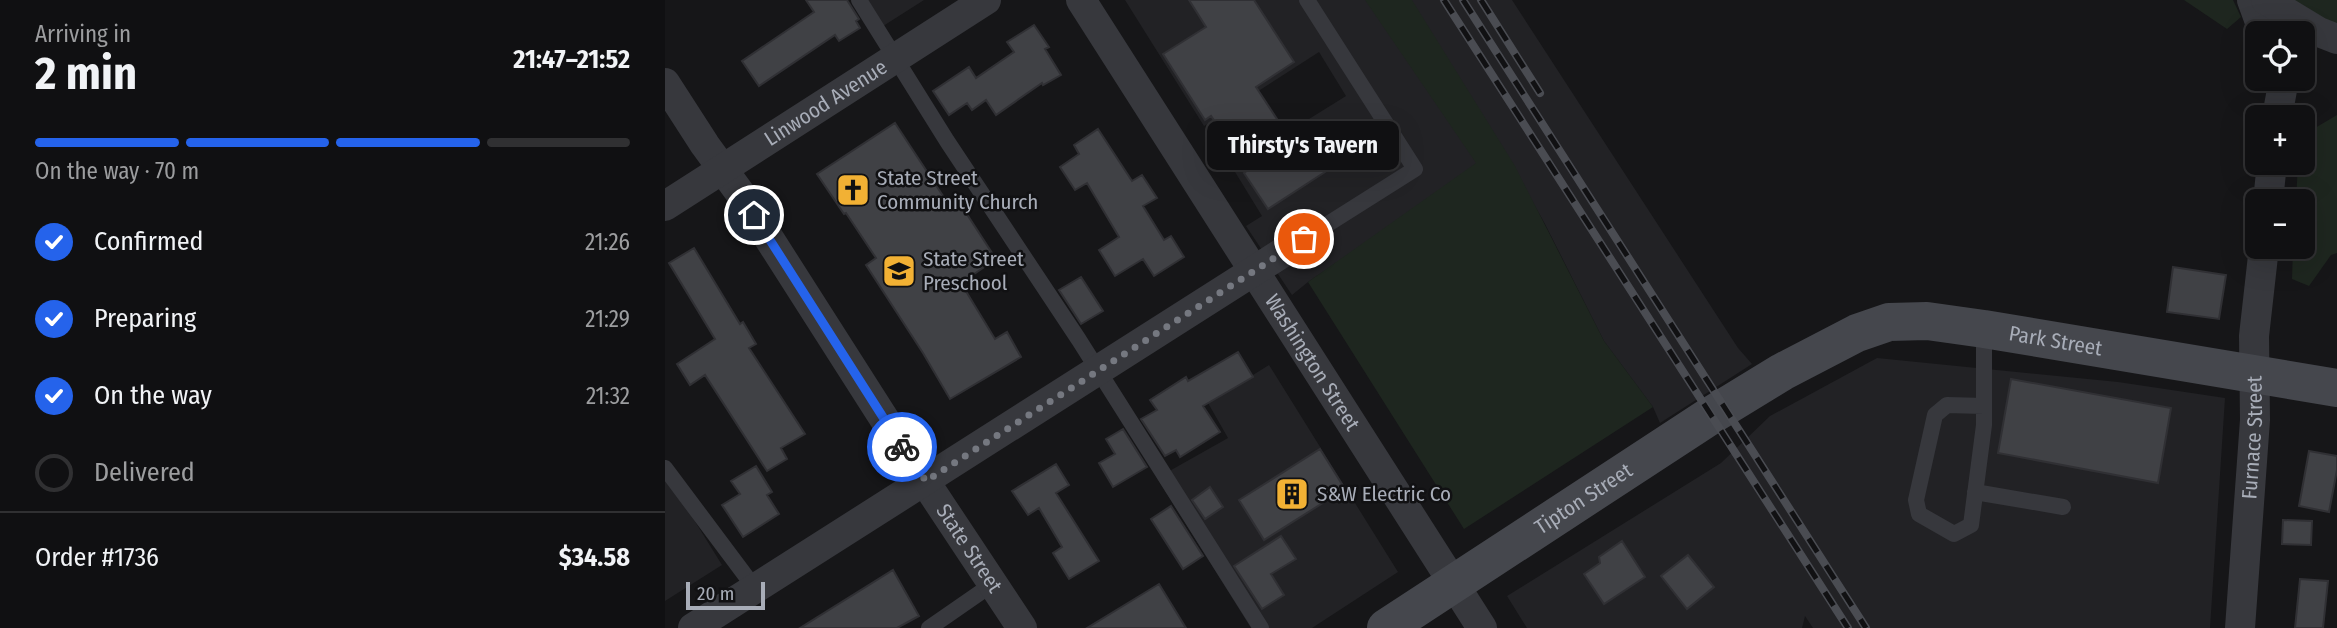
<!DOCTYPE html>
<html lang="en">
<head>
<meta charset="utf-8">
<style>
  body { margin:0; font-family:"Fira Sans Condensed",sans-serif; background:#19191b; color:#f1f3f6; height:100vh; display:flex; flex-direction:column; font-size:26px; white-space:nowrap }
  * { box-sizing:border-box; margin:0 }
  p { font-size:23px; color:#9c9d9f }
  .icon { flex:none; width:38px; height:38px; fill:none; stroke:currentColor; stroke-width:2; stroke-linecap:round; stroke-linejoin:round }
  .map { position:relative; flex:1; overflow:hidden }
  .side { display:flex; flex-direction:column; background:#101012; width:665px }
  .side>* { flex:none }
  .controls { position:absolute; left:1580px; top:21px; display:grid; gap:14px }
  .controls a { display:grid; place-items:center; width:70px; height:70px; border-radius:10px; background:#101012; box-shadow:0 7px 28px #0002,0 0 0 2px #303032; font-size:35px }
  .scale { position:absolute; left:21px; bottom:18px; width:79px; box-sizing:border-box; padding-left:7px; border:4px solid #a8adb8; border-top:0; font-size:19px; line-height:24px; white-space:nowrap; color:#a8adb8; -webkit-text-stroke:5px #111113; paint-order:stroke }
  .pin { position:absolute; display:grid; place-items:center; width:60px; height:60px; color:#fff; margin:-30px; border:4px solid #fff; border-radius:50%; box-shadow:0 2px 7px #0007 }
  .courier { position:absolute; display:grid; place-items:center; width:70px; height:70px; margin:-35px; border:5px solid #2563eb; border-radius:50%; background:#fff; color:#222; box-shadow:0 2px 9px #0007 }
  .bubble { position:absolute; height:49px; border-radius:10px; background:#101012; box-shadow:0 7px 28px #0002,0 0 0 2px #303032; font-size:23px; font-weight:700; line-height:49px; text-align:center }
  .headline em { font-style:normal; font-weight:700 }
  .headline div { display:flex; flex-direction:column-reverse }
  .headline { display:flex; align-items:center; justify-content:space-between; height:119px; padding:0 35px }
  h1 { font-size:46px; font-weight:700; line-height:52px }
  .bar { display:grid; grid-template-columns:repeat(4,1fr); gap:10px 7px; align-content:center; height:84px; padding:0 35px }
  .bar i { height:9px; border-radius:5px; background:#303032 }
  .bar .current { background:#2563eb }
  .bar p { grid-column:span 4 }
  .line { display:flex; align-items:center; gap:18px; padding:0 35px; border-top:2px solid #303032 }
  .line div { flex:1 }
  ol { padding:0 35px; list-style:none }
  li { display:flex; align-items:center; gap:21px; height:77px }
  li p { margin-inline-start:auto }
  li .icon { padding:7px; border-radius:50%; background:#2563eb; color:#fff; stroke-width:4 }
  li:last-child { color:#9c9d9f }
  li i { width:38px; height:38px; border:4px solid #303032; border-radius:50% }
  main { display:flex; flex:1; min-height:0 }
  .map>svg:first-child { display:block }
  .built { fill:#222225 }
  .green { fill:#1e261f }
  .building { fill:#404145; stroke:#303034; stroke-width:2 }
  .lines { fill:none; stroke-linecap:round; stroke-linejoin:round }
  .lane { stroke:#37383d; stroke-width:16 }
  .street { stroke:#37383d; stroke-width:30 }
  .secondary { stroke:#45474d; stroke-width:38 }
  .rail-casing { stroke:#4a4c52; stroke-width:8 }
  .rail { stroke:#111113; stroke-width:5; stroke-dasharray:16; stroke-linecap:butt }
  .done { stroke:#757880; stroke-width:7; stroke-dasharray:0 12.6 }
  .route { stroke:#2563eb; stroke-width:9 }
  .labels { text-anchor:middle; stroke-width:5; stroke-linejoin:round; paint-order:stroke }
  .street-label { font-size:21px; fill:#a8adb8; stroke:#111113 }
  .poi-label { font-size:21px; fill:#a8adb8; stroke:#111113; text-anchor:start }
</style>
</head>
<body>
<main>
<section class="side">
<div class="headline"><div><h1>2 min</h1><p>Arriving in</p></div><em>21:47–21:52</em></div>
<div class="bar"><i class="current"></i><i class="current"></i><i class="current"></i><i></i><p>On the way · 70 m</p></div>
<ol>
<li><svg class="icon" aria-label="check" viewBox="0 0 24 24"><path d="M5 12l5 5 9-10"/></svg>Confirmed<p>21:26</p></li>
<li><svg class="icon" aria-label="check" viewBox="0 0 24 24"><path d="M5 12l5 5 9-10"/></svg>Preparing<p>21:29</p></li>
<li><svg class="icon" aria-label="check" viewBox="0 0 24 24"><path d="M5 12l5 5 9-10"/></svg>On the way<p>21:32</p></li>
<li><i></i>Delivered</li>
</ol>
<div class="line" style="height:91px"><div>Order #1736</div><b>$34.58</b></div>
</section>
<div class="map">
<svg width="1672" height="628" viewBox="0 0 1672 628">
  <rect width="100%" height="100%" fill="#161618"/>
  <path class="built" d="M197,0H259L215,28Z
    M460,0H847L1073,348L1087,364L995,423L988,407L939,341L880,224L838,149L643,282L627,295L581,226L597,216L567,167L681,96L654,52L539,126Z
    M1212,358L1453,382L1560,398L1545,628H1148L1140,616L1137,628H862L842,596L1056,463L1105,416Z
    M604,365L733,572L647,628H586L492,478L563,438L543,403Z
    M0,473L57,565L0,601Z"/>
  <path class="green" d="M700,0H747L850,166L939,341L988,407L799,529L643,282L811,163Z
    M1519,0H1568L1576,17L1562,29Z
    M1623,0H1672V28Z
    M1672,115V253L1666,255L1644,286L1627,279L1628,247H1638V201H1631L1633,163H1638V135Z"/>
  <path class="building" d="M141,0H182L194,19L191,21L195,28L174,41L170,35L94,86L77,61L149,12Z
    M524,0H589L629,62L591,87L633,151L642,145L660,172L603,209L579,173L583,170L546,116L540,120L498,54L541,27Z
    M369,25L384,47L380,49L396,75L378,85L377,83L331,115L321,100L307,110L302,103L284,115L268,91L304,67L311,78L349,52L342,42Z
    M230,123L286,208L294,202L331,259L296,283L330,339L342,332L356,357L285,399L258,353L201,265L211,258L181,213L179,214L152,174Z
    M433,129L467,181L477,175L492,198L478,206L499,240L506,236L519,257L489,276L478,259L450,276L434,250L454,237L422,183L410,190L395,167L414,154L409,145Z
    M29,248L75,324L78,322L91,344L84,348L140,434L116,448L122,459L102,471L40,375L25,385L12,364L50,339L4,263Z
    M1508,267L1561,275L1554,319L1502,312Z
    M416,277L438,311L416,324L394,290Z
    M573,352L588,377L538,406L555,432L515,457L511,450L500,456L476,419L492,410L485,400L521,377L523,381Z
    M1346,379L1506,408L1493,483L1333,453Z
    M458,429L482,467L448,487L434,463L450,454L441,439Z
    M655,449L680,489L599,540L574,500Z
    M1644,451L1672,456V470L1664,512L1634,506Z
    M391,464L404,485L391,493L434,561L404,579L388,553L397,547L374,508L363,515L347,491Z
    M91,466L107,492L102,495L114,514L78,537L57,505L75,494L66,481Z
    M545,487L558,507L540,519L527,500Z
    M506,506L538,556L518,569L486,519Z
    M1618,520L1647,521L1646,545L1617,544Z
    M616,536L631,559L606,574L619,595L597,609L569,566Z
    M957,541L980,577L939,604L919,574L935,563L934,557Z
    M1023,555L1049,587L1022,609L996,576Z
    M228,570L254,616L232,628H135Z
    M1635,579L1663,581L1658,628H1630Z
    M494,584L521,628H422Z"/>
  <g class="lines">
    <path class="lane" d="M194,0L282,141L414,340L596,628
      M617,253L750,169L642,0
      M1319,406L1282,405L1270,415L1251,500L1254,514L1289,534L1306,525L1319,425V329
      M0,468L89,587
      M1310,492L1398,507
      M264,628L329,583"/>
    <g class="street">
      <path id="s1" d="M416,0L817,628"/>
      <path d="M1587,0L1599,33"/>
      <path d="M1601,0L1654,32L1672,39"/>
      <path id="s2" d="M0,83L40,145L75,193L241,453L357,628"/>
      <path d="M1612,117L1619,79"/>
      <path d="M1603,201L1607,163"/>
      <path id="s3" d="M0,206L321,0"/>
      <path d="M28,628L617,253"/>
      <path id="s4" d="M1575,628L1590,420L1589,336L1599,247"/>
    </g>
    <path class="secondary" id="s5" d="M721,628L1045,416L1117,372L1192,333L1224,322L1262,321L1319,329L1672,388"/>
    <defs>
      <path id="rail" d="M779,0L1183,628
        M798,0L1201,628
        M816,0L875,93"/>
    </defs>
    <use href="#rail" class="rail-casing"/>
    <use href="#rail" class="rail"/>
  </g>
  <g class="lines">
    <path class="done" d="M237,447L261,481L639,239"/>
    <path class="route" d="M89,215L237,447"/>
  </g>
  <defs>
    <symbol id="church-square" viewBox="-11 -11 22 22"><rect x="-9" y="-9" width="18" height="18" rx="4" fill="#f2b134" stroke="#111113"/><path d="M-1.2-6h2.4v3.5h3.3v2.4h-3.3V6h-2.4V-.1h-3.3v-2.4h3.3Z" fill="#111"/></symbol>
    <symbol id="school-square" viewBox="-11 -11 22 22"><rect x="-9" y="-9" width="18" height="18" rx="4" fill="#f2b134" stroke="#111113"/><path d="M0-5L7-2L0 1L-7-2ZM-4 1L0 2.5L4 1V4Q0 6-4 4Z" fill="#111"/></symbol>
    <symbol id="building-square" viewBox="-11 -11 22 22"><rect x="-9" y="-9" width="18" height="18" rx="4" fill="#f2b134" stroke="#111113"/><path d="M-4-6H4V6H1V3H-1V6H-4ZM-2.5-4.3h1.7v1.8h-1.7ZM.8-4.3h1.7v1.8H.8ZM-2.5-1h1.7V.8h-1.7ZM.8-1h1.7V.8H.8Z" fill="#111"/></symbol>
  </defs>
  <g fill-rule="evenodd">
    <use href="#church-square" x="169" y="171" width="38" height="38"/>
    <use href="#school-square" x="215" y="252" width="38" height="38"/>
    <use href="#building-square" x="608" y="475" width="38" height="38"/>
  </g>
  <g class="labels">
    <g class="street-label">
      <text dy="7" stroke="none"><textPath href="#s3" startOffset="191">Linwood Avenue</textPath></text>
      <text dy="7" stroke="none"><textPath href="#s5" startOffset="758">Park Street</textPath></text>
      <text dy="7" stroke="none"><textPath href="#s1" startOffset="430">Washington Street</textPath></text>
      <text dy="7" stroke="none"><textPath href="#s4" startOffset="191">Furnace Street</textPath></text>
      <text dy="7" stroke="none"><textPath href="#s5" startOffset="236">Tipton Street</textPath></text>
      <text dy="7" stroke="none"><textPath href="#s2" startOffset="556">State Street</textPath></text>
    </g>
    <g class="poi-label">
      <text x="212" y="185">State Street<tspan x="212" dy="24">Community Church</tspan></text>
      <text x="258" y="266">State Street<tspan x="258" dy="24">Preschool</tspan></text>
      <text x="652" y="501">S&amp;W Electric Co</text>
    </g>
  </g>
</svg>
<div class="controls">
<a><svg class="icon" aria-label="locate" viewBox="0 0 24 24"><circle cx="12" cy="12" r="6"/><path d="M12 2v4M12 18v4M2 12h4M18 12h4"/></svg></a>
<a>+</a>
<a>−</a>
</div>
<div class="scale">20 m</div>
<div class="pin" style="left:639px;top:239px;background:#ea580c"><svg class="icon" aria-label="bag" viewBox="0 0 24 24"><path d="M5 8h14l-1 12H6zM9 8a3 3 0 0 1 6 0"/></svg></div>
<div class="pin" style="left:89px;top:215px;background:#1f2937"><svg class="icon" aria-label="home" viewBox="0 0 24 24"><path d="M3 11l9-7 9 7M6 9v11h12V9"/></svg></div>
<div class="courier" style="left:237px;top:447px"><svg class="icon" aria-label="bike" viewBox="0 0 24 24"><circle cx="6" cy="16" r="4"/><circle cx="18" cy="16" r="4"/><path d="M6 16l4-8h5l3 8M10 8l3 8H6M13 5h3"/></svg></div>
<div class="bubble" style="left:542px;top:121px;width:192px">Thirsty's Tavern</div>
</div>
</main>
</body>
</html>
